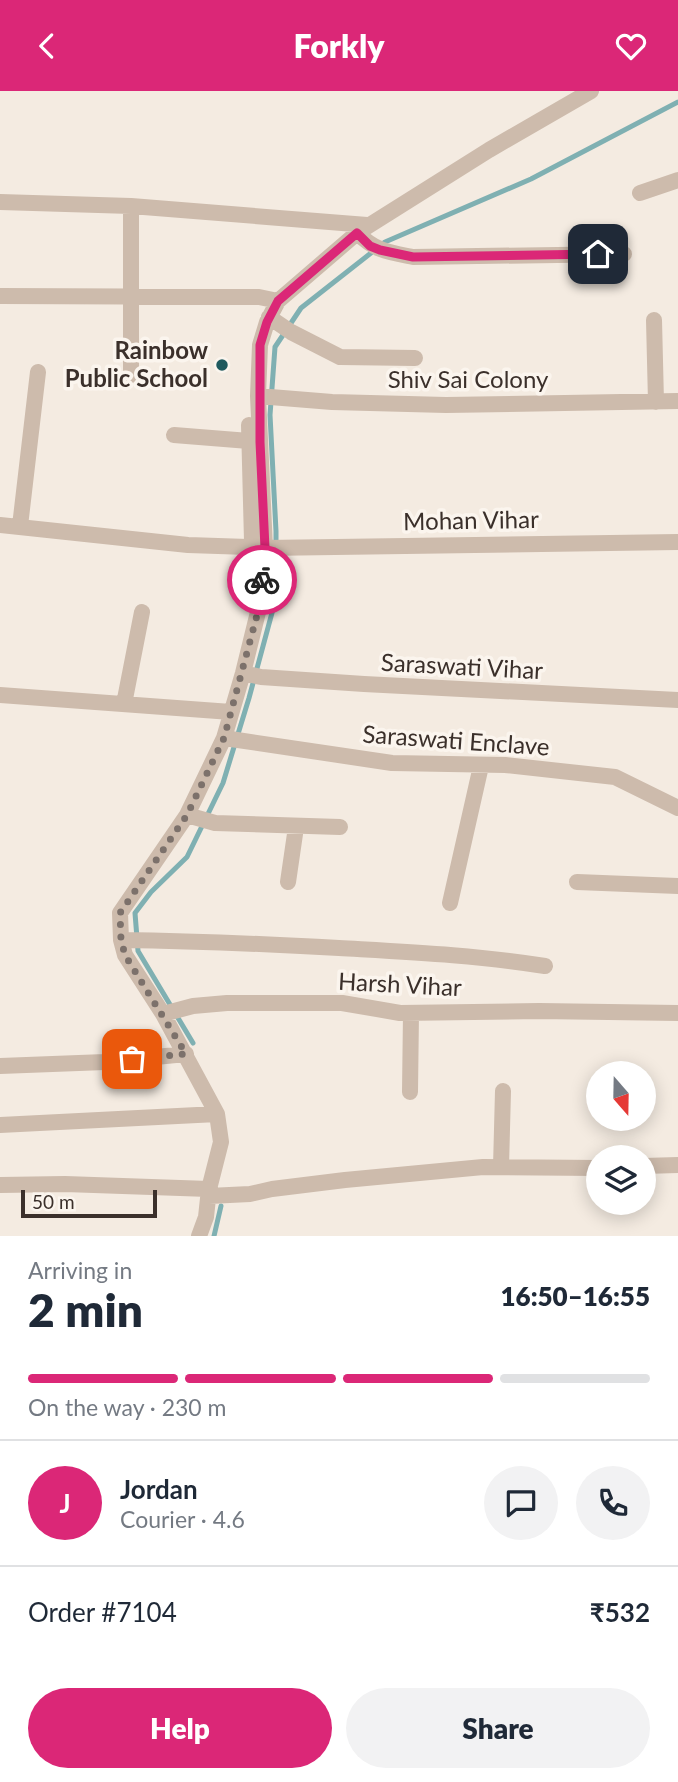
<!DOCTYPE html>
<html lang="en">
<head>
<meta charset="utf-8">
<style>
  body { margin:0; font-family:Lato,sans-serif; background:#f2f2f3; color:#1f2937; height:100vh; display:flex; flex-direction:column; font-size:26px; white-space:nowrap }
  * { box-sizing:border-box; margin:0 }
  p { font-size:23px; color:#747a83 }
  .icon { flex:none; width:38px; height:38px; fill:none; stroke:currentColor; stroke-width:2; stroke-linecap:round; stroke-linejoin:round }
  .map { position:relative; height:1145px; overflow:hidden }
  .panel { display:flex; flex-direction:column; background:#fff; flex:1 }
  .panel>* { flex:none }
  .needle { width:46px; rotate:160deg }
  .tools { position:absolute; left:586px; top:970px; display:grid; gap:14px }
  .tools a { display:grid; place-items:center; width:70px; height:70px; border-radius:50%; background:#fff; box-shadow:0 4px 18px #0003; font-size:35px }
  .scale { position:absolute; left:21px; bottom:18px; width:136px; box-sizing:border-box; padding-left:7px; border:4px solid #3b302b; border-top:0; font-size:19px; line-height:24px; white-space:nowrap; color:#3b302b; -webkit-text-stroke:5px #fbf5ee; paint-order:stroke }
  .pin { position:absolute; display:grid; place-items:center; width:60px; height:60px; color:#fff; margin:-30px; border-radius:14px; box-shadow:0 4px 10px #0006 }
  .courier { position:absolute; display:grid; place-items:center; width:70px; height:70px; margin:-35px; border:5px solid #db2777; border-radius:50%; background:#fff; color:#222; box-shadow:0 2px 9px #0007 }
  .overview em { font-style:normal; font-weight:800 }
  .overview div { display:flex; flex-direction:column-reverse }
  .overview { display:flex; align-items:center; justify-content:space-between; height:119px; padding:0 28px }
  h1 { font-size:46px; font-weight:800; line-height:52px }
  .bar { display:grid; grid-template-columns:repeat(4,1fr); gap:10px 7px; align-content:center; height:84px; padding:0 28px }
  .bar i { height:9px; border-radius:5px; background:#e0e1e3 }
  .bar .active { background:#db2777 }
  .bar p { grid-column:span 4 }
  .line { display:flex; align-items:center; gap:18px; padding:0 28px; border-top:2px solid #e0e1e3 }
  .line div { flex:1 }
  .round { display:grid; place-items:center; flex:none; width:74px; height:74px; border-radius:37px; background:#f2f2f3 }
  .action { display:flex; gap:14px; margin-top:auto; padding:14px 28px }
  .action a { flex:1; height:80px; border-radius:42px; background:#db2777; color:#fff; font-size:28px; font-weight:800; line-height:80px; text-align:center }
  .action a+a { background:#f2f2f3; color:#1f2937 }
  header { display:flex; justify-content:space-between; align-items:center; height:91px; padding:0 28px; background:#db2777; color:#fff; font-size:32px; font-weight:800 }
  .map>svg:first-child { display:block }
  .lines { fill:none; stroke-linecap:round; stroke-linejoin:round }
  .stream { stroke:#7fb0b2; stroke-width:5 }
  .minor { stroke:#cdbbac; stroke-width:16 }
  .done { stroke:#7c716b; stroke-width:7; stroke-dasharray:0 12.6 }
  .route { stroke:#db2777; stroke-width:9 }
  .poi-dot { fill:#1f5a5e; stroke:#fbf5ee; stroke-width:2.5 }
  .labels { text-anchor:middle; stroke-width:7; stroke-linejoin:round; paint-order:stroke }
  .poi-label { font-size:24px; font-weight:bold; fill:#3b302b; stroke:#fbf5ee; text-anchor:end }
  .street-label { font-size:24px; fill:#3b302b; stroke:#fbf5ee }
</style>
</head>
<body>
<header><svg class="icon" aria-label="back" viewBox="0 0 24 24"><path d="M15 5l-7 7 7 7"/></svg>Forkly<svg class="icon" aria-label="heart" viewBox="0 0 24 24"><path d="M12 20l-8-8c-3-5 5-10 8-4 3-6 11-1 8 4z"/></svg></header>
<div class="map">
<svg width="678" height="1145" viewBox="0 0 678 1145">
  <rect width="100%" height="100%" fill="#f4ebe1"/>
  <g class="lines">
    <path class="stream" d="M193,952L138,860L135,822L151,801L187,766L223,692L249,607L276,507V440L270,324L275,256L301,217L385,151L531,88L678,11
      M214,1145L221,1115"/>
    <path class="minor" d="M640,102L678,89
      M0,111L131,115L367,134
      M131,115V284
      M357,142C376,160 387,161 413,166L624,163
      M0,205L259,206L278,210
      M269,226L291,241L340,266L415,267
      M654,229L656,311
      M258,305L332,311L446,314L678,310
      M174,344L249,350
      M0,434L188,454L248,456L252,450L249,334
      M20,435L38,281
      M265,457L678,451
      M243,582L261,586L364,593L678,609
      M0,604L231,621
      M124,613L142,521
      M224,647L392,672L505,674L615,686L678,717
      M187,724L215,732L340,736
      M288,791L296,736
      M577,791L678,795
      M450,812L481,675
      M121,849C194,850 266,853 339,857C408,861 476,864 545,875
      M163,923L193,915L227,912H342L400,922L539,920L678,922
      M0,975L105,971L186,963
      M410,1001L411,922
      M0,1034L217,1023
      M644,1075L678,1074
      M501,1076L503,1000
      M0,1094L65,1093L209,1098
      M209,1105L250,1103L272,1098L345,1089L483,1076L598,1077
      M199,1145L206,1126L209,1098L221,1051L217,1023L163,923L125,864L121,849L120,822L187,724L224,647L243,582L260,513L265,457L258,305L260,254L267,231L278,210L357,142L489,59L591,0"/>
  </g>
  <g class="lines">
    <path class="done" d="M132,968L186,963L125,864L121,849L120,822L187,724L224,647L260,513L262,489"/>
    <path class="route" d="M262,489L265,457L260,351V254L267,231L278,210L357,142L370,155L380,159L413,166L598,163"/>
  </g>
  <circle class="poi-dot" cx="222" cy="274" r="7"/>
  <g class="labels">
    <g class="poi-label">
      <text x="208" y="268">Rainbow<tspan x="208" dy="28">Public School</tspan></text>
    </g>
    <g class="street-label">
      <text x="468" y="297">Shiv Sai Colony</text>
      <text transform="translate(471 430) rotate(-1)" y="8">Mohan Vihar</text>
      <text transform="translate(462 576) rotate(3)" y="8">Saraswati Vihar</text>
      <text transform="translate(456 650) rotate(4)" y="8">Saraswati Enclave</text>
      <text transform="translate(400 894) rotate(3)" y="8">Harsh Vihar</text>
    </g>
  </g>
</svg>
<div class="tools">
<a><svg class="needle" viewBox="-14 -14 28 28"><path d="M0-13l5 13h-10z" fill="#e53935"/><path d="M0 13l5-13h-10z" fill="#747a83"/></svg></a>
<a><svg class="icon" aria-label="layers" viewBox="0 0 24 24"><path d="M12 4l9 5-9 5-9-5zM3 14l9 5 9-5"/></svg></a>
</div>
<div class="scale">50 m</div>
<div class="pin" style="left:132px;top:968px;background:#ea580c"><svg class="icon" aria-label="bag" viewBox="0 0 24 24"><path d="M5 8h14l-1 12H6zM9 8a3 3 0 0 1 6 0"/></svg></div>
<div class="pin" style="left:598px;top:163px;background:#1f2937"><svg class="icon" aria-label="home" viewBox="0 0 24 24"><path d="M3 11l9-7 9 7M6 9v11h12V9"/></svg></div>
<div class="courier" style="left:262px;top:489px"><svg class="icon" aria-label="bike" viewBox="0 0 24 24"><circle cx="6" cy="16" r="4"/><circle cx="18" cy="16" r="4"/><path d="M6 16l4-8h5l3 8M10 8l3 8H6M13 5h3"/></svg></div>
</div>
<section class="panel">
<div class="overview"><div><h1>2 min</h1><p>Arriving in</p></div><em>16:50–16:55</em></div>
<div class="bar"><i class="active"></i><i class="active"></i><i class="active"></i><i></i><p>On the way · 230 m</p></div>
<div class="line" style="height:126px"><b class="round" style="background:#db2777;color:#fff">J</b><div><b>Jordan</b><p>Courier · 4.6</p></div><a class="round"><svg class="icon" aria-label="chat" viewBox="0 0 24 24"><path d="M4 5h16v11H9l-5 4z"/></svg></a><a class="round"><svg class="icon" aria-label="phone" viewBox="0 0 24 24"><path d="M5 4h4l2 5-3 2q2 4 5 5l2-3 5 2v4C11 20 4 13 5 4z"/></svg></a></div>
<div class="line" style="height:91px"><div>Order #7104</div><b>₹532</b></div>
<div class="action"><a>Help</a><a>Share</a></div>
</section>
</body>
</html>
